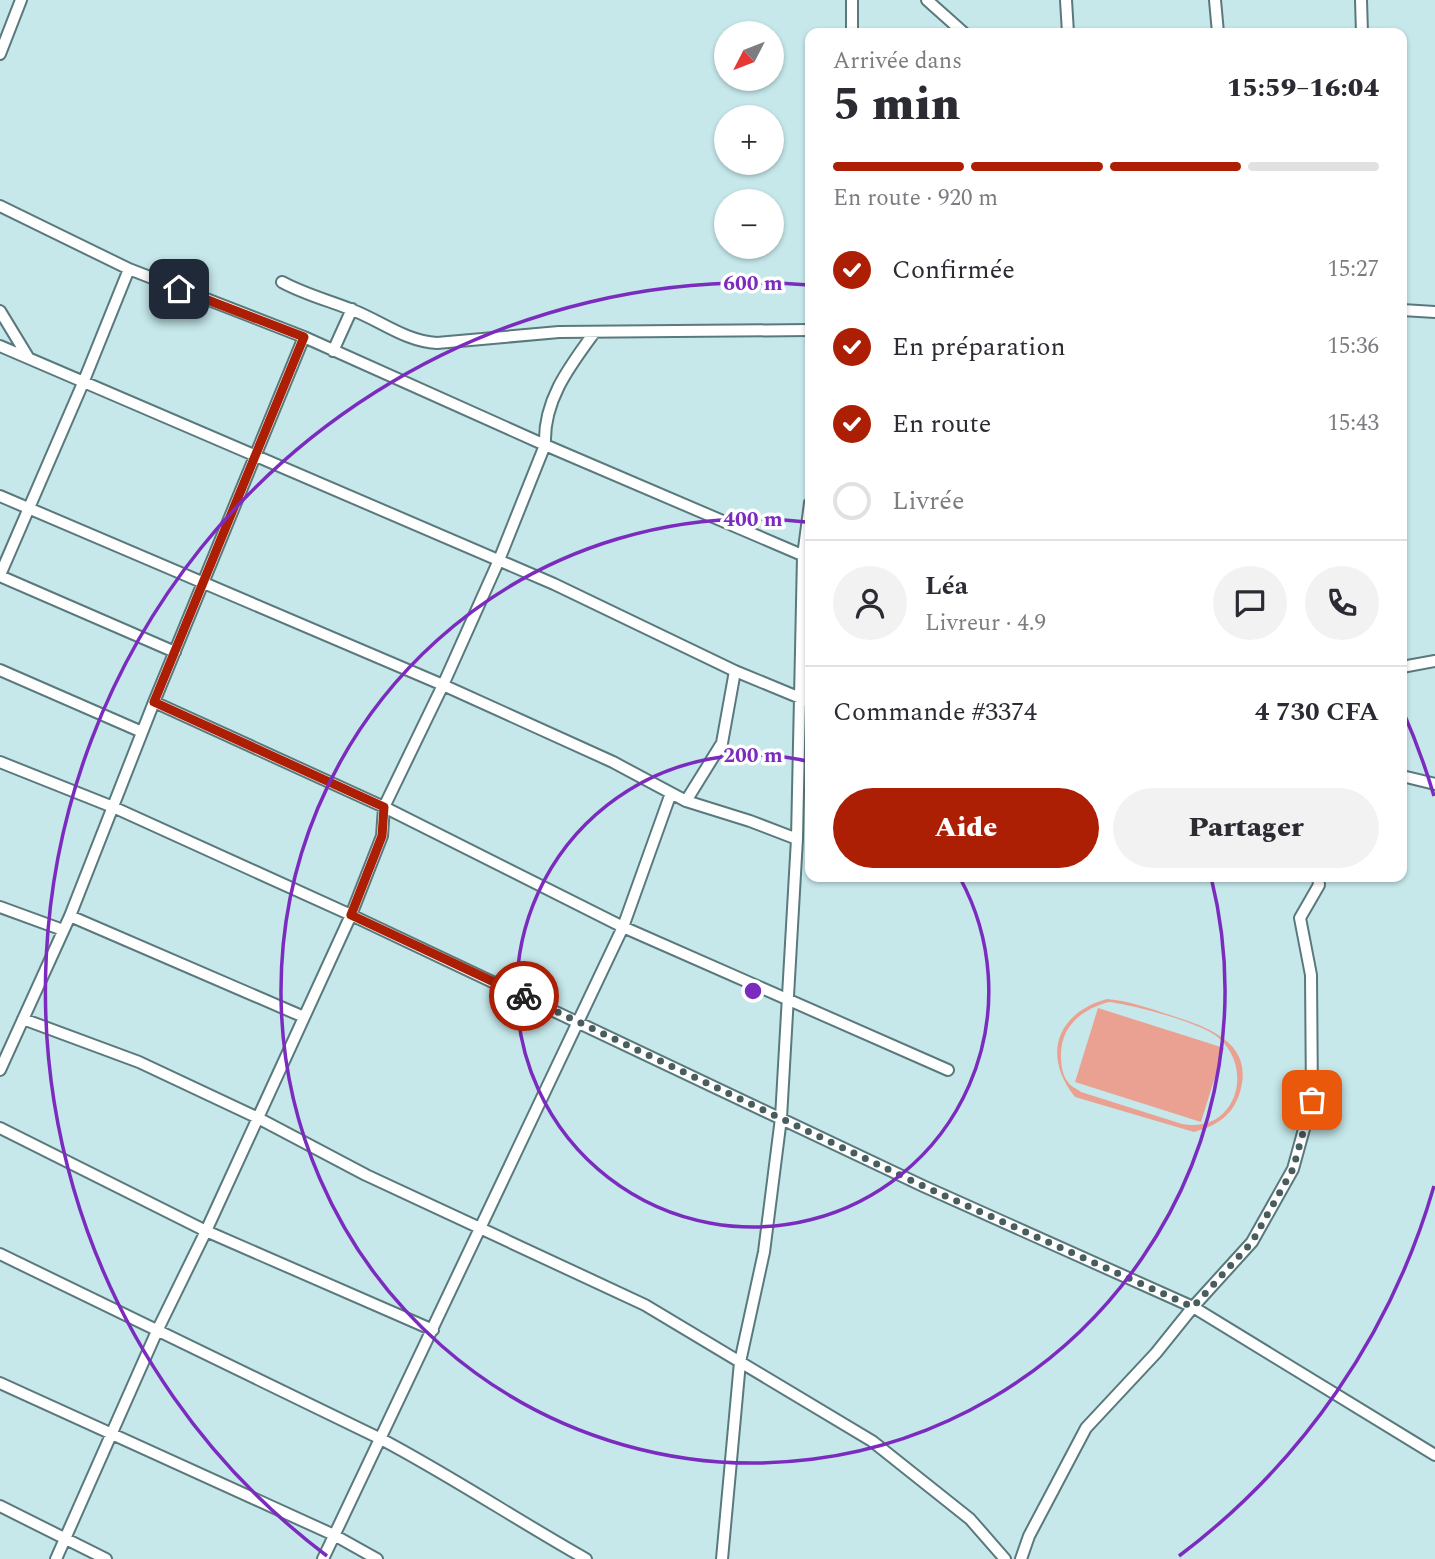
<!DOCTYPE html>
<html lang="fr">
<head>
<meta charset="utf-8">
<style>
  body { margin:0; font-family:Spectral,serif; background:#f2f2f3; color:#2b2b33; height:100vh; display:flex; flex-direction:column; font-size:26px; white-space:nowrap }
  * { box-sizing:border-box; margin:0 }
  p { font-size:23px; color:#7c7c81 }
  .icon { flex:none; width:38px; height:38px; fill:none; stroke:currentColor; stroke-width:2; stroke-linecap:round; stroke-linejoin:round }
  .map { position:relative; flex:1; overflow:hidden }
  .drawer { position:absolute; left:805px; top:28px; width:602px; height:854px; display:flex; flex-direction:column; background:#fff; border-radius:14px; box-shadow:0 2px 5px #0004 }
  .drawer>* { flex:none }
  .needle { width:46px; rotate:228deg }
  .fabs { position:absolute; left:714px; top:21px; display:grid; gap:14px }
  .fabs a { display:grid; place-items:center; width:70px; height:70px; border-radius:50%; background:#fff; box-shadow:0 2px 5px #0004; font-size:35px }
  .pin { position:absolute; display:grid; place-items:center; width:60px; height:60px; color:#fff; margin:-30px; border-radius:14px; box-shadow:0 4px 10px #0006 }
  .courier { position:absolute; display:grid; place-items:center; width:70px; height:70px; margin:-35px; border:5px solid #ad1f04; border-radius:50%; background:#fff; color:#222; box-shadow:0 2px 9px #0007 }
  .head em { font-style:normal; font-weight:800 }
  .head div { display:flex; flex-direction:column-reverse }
  .head { display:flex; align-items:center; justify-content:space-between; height:119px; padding:0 28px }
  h1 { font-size:46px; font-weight:800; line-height:52px }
  .bar { display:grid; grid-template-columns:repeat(4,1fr); gap:10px 7px; align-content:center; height:84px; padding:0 28px }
  .bar i { height:9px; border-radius:5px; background:#e1e1e2 }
  .bar .current { background:#ad1f04 }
  .bar p { grid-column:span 4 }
  .line { display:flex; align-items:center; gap:18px; padding:0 28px; border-top:2px solid #e1e1e2 }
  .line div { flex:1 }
  .round { display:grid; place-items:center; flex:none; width:74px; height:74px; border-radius:37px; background:#f2f2f3 }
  ol { padding:0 28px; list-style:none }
  li { display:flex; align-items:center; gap:21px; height:77px }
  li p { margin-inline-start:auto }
  li .icon { padding:7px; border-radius:50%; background:#ad1f04; color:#fff; stroke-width:4 }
  li:last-child { color:#7c7c81 }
  li i { width:38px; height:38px; border:4px solid #e1e1e2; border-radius:50% }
  .button { display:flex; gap:14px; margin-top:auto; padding:14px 28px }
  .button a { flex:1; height:80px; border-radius:42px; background:#ad1f04; color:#fff; font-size:28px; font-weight:800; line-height:80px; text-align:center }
  .button a+a { background:#f2f2f3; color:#2b2b33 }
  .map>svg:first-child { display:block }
  .green { fill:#eba192; fill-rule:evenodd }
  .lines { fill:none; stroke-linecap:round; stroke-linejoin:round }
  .minor-casing { stroke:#5a797c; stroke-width:14 }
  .minor { stroke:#fff; stroke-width:10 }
  .done { stroke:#495d5f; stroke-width:7; stroke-dasharray:0 12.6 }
  .route { stroke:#ad1f04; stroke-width:9 }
  .ring { fill:none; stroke:#7b2cbf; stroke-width:3.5 }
  .centre { fill:#7b2cbf; stroke:#fff; stroke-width:3.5 }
  .ring-label { font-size:21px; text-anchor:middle; font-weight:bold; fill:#7b2cbf; stroke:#fff; stroke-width:7; stroke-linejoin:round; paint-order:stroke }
</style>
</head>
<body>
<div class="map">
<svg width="1435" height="1559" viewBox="0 0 1435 1559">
  <rect width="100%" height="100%" fill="#c6e8eb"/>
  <path class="green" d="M1107,999C1129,1001 1149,1008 1170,1015C1207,1027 1255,1042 1240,1092C1233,1116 1216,1126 1194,1132L1075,1097C1042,1056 1056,1013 1107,999ZM1109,1002C1133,1005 1204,1023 1220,1039C1255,1072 1234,1134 1182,1124L1081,1092C1077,1089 1070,1086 1068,1082C1062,1075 1061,1063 1061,1055C1061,1025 1083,1009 1109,1002Z
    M1098,1008L1224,1048L1201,1122L1075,1082Z"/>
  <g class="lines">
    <defs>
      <path id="minor" d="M927,0L964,33
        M1066,0L1068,33
        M1215,0L1218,33
        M1361,0L1362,33
        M852,33V0
        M0,54L21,0
        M0,206L129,269L304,337L545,445L809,558
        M282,282C304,294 327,300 350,309C380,320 404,341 437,343L559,332L810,330
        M1402,310L1435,312
        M0,311L28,357
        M0,346L554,584L735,671L810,702
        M333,351L352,309
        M0,496L443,685L613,762L686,801L750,821L797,839
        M0,575L83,383L129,269
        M0,576L175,652
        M1402,667L1435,661
        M0,670L142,732
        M154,702L384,807L623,927L948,1070
        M0,762L113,807L351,915L923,1186L1193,1307L1435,1455
        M1402,776L1435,784
        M686,801L722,743L735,671
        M0,907L63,930
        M70,916L304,1017
        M23,1019L139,1062L258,1118L366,1175L645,1305L872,1441L970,1519L1005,1559
        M0,1070L70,916L154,702L304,337
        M0,1128L206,1231L433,1330
        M0,1254L381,1439C451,1476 517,1520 586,1559
        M0,1383L334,1535L377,1559
        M0,1506L106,1559
        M56,1559L157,1331L206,1231L351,915L382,836L384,807L443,685L499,560L545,445C543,401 569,367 594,333
        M323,1559L623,927L671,793
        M722,1559L740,1362L764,1252L781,1118L797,839L803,556L810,503
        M1021,1559L1029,1536L1086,1428L1156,1353L1193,1307L1252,1242L1293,1169L1312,1100L1311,975L1300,918L1319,885L1318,877"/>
    </defs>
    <use href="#minor" class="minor-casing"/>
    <use href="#minor" class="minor"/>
  </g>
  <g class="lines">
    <path class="done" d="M524,996L923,1186L1193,1307L1252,1242L1293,1169L1312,1100"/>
    <path class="route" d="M179,289L304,337L154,702L384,807L382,836L351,915L524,996"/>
  </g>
  <g class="ring">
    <path d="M960 878A236 236 0 1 1 810 762"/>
    <path d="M1211 877A472 472 0 1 1 806 522"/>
    <path d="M1434 1186A708 708 0 0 1 1179 1556M327 1556A708 708 0 0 1 809 285M1402 709A708 708 0 0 1 1434 796"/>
  </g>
  <circle cx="753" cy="991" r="10" class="centre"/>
  <g class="ring-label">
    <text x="753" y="290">600 m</text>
    <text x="753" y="526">400 m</text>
    <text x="753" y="762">200 m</text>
  </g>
</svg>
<div class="fabs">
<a><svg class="needle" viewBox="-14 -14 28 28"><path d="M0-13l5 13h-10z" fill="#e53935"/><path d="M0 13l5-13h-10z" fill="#7c7c81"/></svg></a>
<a>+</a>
<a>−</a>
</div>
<div class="pin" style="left:1312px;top:1100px;background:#ea580c"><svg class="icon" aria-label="bag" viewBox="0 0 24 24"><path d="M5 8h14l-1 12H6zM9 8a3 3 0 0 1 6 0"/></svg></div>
<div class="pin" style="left:179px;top:289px;background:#1f2937"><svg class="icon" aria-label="home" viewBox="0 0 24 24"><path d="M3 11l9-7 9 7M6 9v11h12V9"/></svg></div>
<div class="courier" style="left:524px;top:996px"><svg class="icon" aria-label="bike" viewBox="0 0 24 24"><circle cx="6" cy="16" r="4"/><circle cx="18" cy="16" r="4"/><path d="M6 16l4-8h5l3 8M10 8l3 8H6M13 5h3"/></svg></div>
<section class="drawer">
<div class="head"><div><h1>5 min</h1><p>Arrivée dans</p></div><em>15:59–16:04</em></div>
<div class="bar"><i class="current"></i><i class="current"></i><i class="current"></i><i></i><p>En route · 920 m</p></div>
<ol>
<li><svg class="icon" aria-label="check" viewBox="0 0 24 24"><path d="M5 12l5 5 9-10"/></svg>Confirmée<p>15:27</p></li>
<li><svg class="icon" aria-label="check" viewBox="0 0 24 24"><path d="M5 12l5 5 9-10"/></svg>En préparation<p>15:36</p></li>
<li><svg class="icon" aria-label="check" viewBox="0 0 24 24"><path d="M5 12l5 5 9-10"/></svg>En route<p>15:43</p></li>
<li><i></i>Livrée</li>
</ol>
<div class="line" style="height:126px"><a class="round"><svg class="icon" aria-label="person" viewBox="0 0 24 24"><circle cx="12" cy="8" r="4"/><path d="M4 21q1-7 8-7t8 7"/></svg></a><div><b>Léa</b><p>Livreur · 4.9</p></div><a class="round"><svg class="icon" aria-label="chat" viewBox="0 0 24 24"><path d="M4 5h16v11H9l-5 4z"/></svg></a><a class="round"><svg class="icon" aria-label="phone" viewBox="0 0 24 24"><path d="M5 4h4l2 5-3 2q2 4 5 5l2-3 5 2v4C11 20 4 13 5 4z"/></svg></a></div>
<div class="line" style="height:91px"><div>Commande #3374</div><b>4 730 CFA</b></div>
<div class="button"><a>Aide</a><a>Partager</a></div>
</section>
</div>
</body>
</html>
